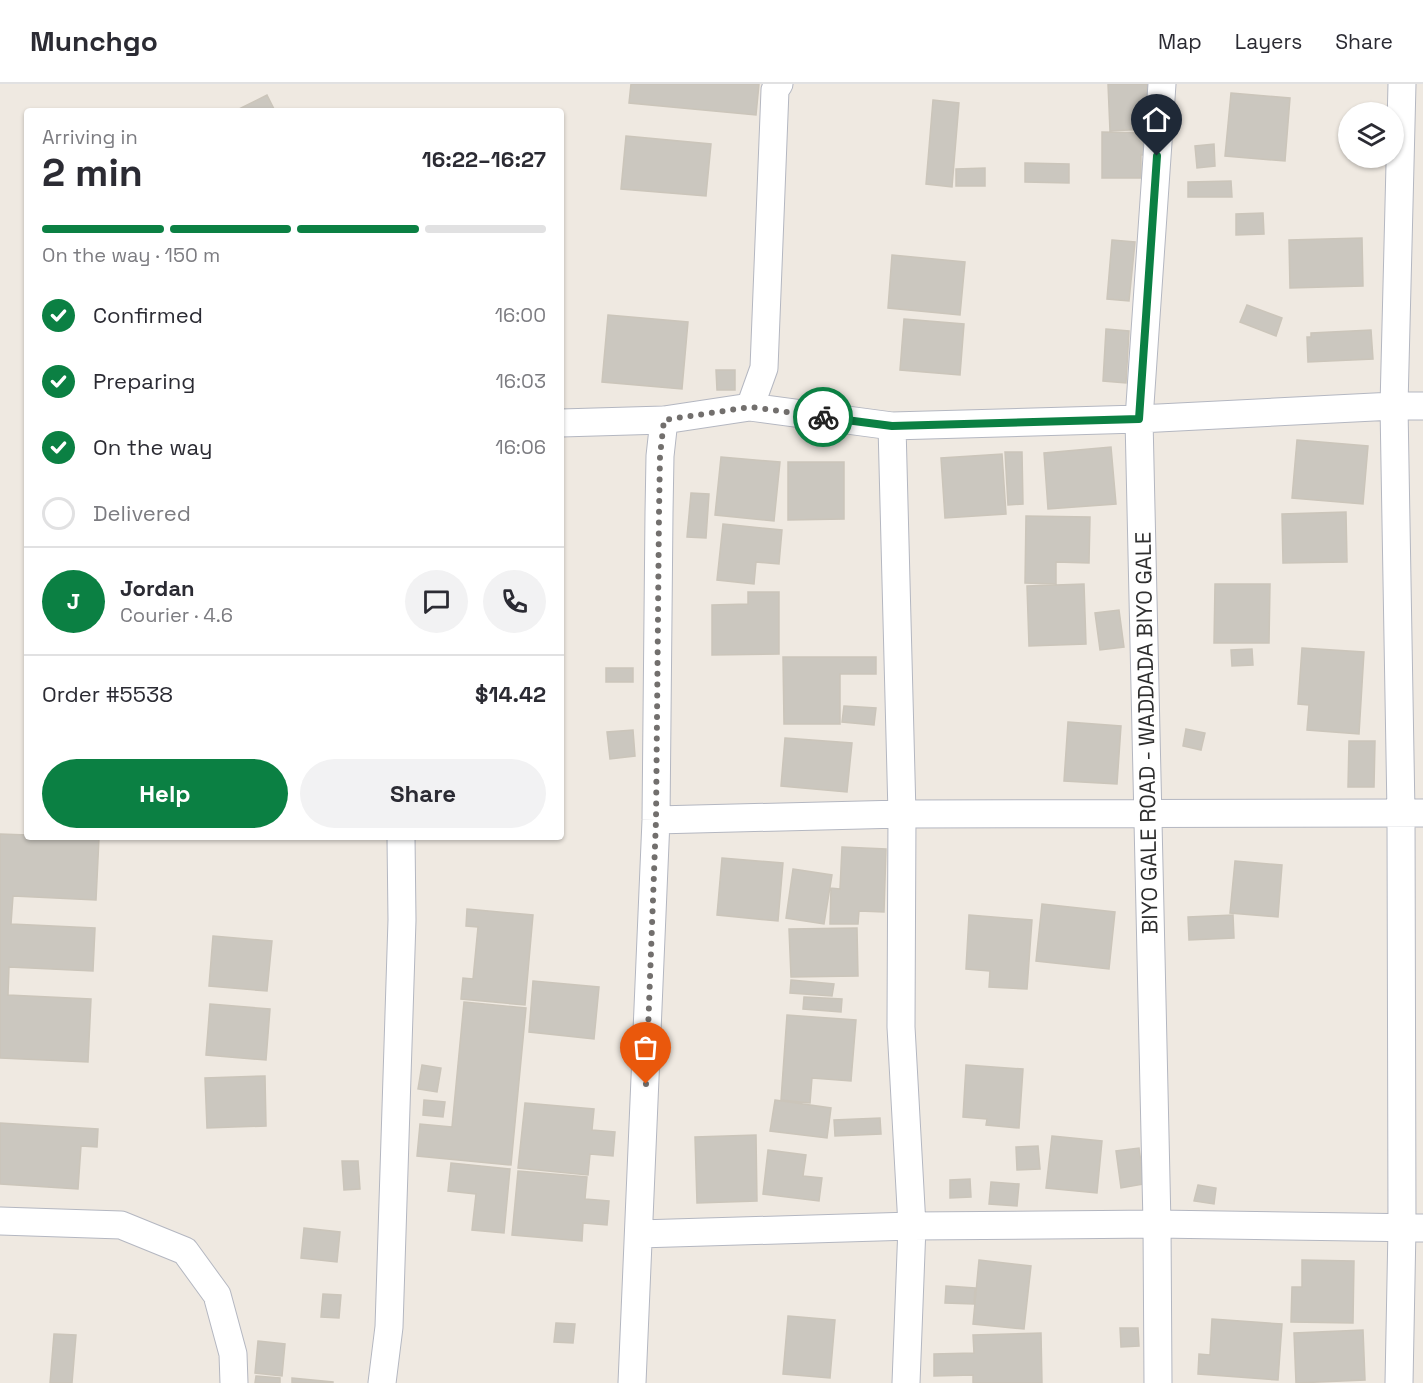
<!DOCTYPE html>
<html lang="en">
<head>
<meta charset="utf-8">
<style>
  body { margin:0; font-family:"Space Grotesk",sans-serif; background:#f2f2f3; color:#2b2b33; height:100vh; display:flex; flex-direction:column; font-size:22px; white-space:nowrap }
  * { box-sizing:border-box; margin:0 }
  p { font-size:20px; color:#7c7c81 }
  .icon { flex:none; width:33px; height:33px; fill:none; stroke:currentColor; stroke-width:2; stroke-linecap:round; stroke-linejoin:round }
  .map { position:relative; flex:1; overflow:hidden }
  .drawer { position:absolute; left:24px; top:24px; width:540px; height:732px; display:flex; flex-direction:column; background:#fff; border-radius:6px; box-shadow:0 2px 4px #0004 }
  .drawer>* { flex:none }
  .controls { position:absolute; left:1338px; top:18px; display:grid; gap:12px }
  .controls a { display:grid; place-items:center; width:66px; height:66px; border-radius:50%; background:#fff; box-shadow:0 2px 4px #0004; font-size:30px }
  .pin { position:absolute; display:grid; place-items:center; width:51px; height:51px; color:#fff; margin:-62px -26px; border-radius:50% 50% 50% 0; rotate:-45deg; box-shadow:0 0 6px #0007 }
  .pin .icon { rotate:45deg }
  .courier { position:absolute; display:grid; place-items:center; width:60px; height:60px; margin:-30px; border:4px solid #0b8043; border-radius:50%; background:#fff; color:#222; box-shadow:0 2px 8px #0007 }
  .head em { font-style:normal; font-weight:800 }
  .head div { display:flex; flex-direction:column-reverse }
  .head { display:flex; align-items:center; justify-content:space-between; height:102px; padding:0 18px }
  h1 { font-size:39px; font-weight:800; line-height:45px }
  .bar { display:grid; grid-template-columns:repeat(4,1fr); gap:9px 6px; align-content:center; height:72px; padding:0 18px }
  .bar i { height:8px; border-radius:4px; background:#e1e1e2 }
  .bar .active { background:#0b8043 }
  .bar p { grid-column:span 4 }
  .line { display:flex; align-items:center; gap:15px; padding:0 18px; border-top:2px solid #e1e1e2 }
  .line div { flex:1 }
  .round { display:grid; place-items:center; flex:none; width:63px; height:63px; border-radius:32px; background:#f2f2f3 }
  ol { padding:0 18px; list-style:none }
  li { display:flex; align-items:center; gap:18px; height:66px }
  li p { margin-inline-start:auto }
  li .icon { padding:6px; border-radius:50%; background:#0b8043; color:#fff; stroke-width:4 }
  li:last-child { color:#7c7c81 }
  li i { width:33px; height:33px; border:3px solid #e1e1e2; border-radius:50% }
  .action { display:flex; gap:12px; margin-top:auto; padding:12px 18px }
  .action a { flex:1; height:69px; border-radius:36px; background:#0b8043; color:#fff; font-size:24px; font-weight:800; line-height:69px; text-align:center }
  .action a+a { background:#f2f2f3; color:#2b2b33 }
  header { display:flex; align-items:center; gap:36px; box-sizing:border-box; height:84px; padding:0 30px; background:#fff; border-bottom:2px solid #e1e1e2 }
  header strong { font-size:28px }
  nav { display:flex; gap:33px; margin-inline-start:auto; font-size:21px }
  .map>svg:first-child { display:block }
  .building { fill:#cbc7bf; stroke:#cbc5ba; stroke-width:1.5 }
  .lines { fill:none; stroke-linecap:round; stroke-linejoin:round }
  .minor-casing { stroke:#b4b7c1; stroke-width:29 }
  .minor { stroke:#fff; stroke-width:27 }
  .done { stroke:#726f6d; stroke-width:6; stroke-dasharray:0 10.8 }
  .route { stroke:#0b8043; stroke-width:8 }
  .labels { text-anchor:middle; stroke-width:4.5; stroke-linejoin:round; paint-order:stroke }
  .street-label { font-size:22px; fill:#2e2e2e; stroke:#fff }
</style>
</head>
<body>
<header>
<strong>Munchgo</strong>
<nav><a>Map</a><a>Layers</a><a>Share</a></nav>
</header>
<div class="map">
<svg width="1423" height="1299" viewBox="0 0 1423 1299">
  <rect width="100%" height="100%" fill="#efe9e1"/>
  <path class="building" d="M631,0H759L756,31L629,19Z
    M1108,0H1147L1149,45L1110,47Z
    M1231,9L1290,14L1285,77L1225,72Z
    M267,11L275,27H235Z
    M933,16L959,19L952,103L926,100Z
    M1102,48L1150,49V71H1141V94H1102Z
    M626,52L711,60L706,112L621,105Z
    M1214,60L1215,82L1197,84L1195,62Z
    M1025,79L1069,80V99L1025,98Z
    M985,84V102H956V85Z
    M1231,97L1232,113H1188V98Z
    M1263,129L1264,150L1236,151V130Z
    M1362,154L1363,202L1290,204L1289,156Z
    M1112,156L1135,158L1129,217L1107,215Z
    M892,171L965,178L960,231L888,224Z
    M1247,221L1282,234L1276,252L1240,238Z
    M608,231L688,238L682,305L602,298Z
    M904,235L964,240L960,291L900,286Z
    M1106,245L1129,247L1126,299L1103,297Z
    M1371,246L1373,275L1308,278L1307,253H1311V249Z
    M716,286H735V306H717Z
    M1297,356L1368,362L1363,420L1292,414Z
    M1111,363L1116,420L1048,425L1044,369Z
    M1005,368H1022L1023,420L1008,421Z
    M1002,370L1006,430L945,434L941,374Z
    M721,373L780,378L774,437L715,431Z
    M788,378H844V435L788,436Z
    M691,409L709,410L706,454L687,453Z
    M1346,428L1347,478L1283,479L1282,430Z
    M1026,432L1090,433L1089,479L1056,478V500L1025,499Z
    M723,440L782,446L779,480L756,478L754,500L717,496Z
    M1084,500L1086,560L1029,562L1027,502Z
    M1215,500H1270L1269,559H1214Z
    M748,508H779V570L712,571V521L748,520Z
    M1119,526L1124,563L1100,566L1095,529Z
    M1302,564L1364,568L1359,650L1307,646L1309,621L1298,620Z
    M1252,565L1253,581L1232,582L1231,566Z
    M783,573H876V590H840V640H784Z
    M606,584H633V598H606Z
    M844,622L876,624L874,641L842,638Z
    M1068,638L1121,642L1117,700L1064,697Z
    M1186,645L1205,649L1201,666L1183,662Z
    M633,646L635,672L610,675L607,648Z
    M785,654L852,659L847,708L781,702Z
    M1349,657H1375L1374,703H1348Z
    M0,750L27,751V753L99,754L96,816L13,812L11,840L95,844L93,887L9,883L8,911L91,915L88,978L0,974Z
    M842,763L886,765L884,828L859,827L858,840H830L831,804L840,805Z
    M722,774L783,779L778,837L717,831Z
    M1235,777L1282,781L1278,833L1230,829Z
    M793,785L832,791L824,840L786,834Z
    M1042,820L1115,828L1109,885L1036,877Z
    M467,825L533,831L525,921L461,915L463,894L473,895L478,843L466,842Z
    M969,831L1032,836L1027,905L989,903L990,887L966,885Z
    M1233,831L1234,854L1189,856L1188,833Z
    M857,844L858,892L791,893L789,845Z
    M213,852L272,857L267,907L209,902Z
    M791,896L834,900L832,912L790,909Z
    M533,897L599,903L594,955L529,948Z
    M804,913L842,915L841,928L803,925Z
    M464,918L526,924L511,1081L417,1072L420,1040L452,1043Z
    M210,920L270,925L266,976L206,971Z
    M787,931L856,936L851,997L812,994L810,1019L781,1016Z
    M422,981L441,984L437,1008L418,1005Z
    M966,981L1023,985L1019,1044L986,1041L987,1035L963,1033Z
    M265,992L266,1042L207,1044L205,994Z
    M424,1016L445,1018L443,1033L423,1031Z
    M775,1016L831,1024L827,1054L770,1047Z
    M525,1019L594,1025L592,1046L615,1048L613,1072L590,1070L588,1091L518,1084Z
    M880,1034L881,1050L835,1052L834,1036Z
    M0,1039L98,1045L97,1063L81,1062L78,1105L0,1100Z
    M756,1051L757,1117L697,1119L695,1053Z
    M1052,1052L1102,1057L1097,1109L1046,1104Z
    M1038,1062L1040,1085L1017,1086L1016,1063Z
    M1139,1064L1144,1100L1121,1104L1116,1067Z
    M768,1066L806,1071L803,1092L822,1094L819,1117L763,1110Z
    M342,1077H358L360,1105L344,1106Z
    M451,1079L510,1085L504,1149L472,1146L476,1110L448,1107Z
    M518,1087L587,1093L585,1115L609,1117L607,1141L583,1139L582,1157L512,1151Z
    M970,1095L971,1113L950,1114V1096Z
    M991,1098L1019,1100L1017,1122L989,1120Z
    M1198,1101L1216,1104L1214,1120L1194,1117Z
    M304,1144L340,1148L337,1178L301,1174Z
    M979,1176L1031,1182L1024,1245L973,1240Z
    M1302,1176L1354,1177L1353,1239L1291,1238L1292,1203H1302Z
    M946,1202L975,1204L974,1220L945,1219Z
    M323,1210L341,1211L339,1234L321,1233Z
    M788,1232L835,1236L830,1294L783,1290Z
    M1212,1235L1282,1240L1278,1296L1198,1290L1199,1270L1210,1271Z
    M556,1239L575,1240L573,1259L554,1258Z
    M1120,1244H1138L1139,1262L1121,1263Z
    M1363,1246L1365,1296L1296,1299L1294,1249Z
    M1041,1249L1042,1299H973V1291L934,1292V1270L974,1269L973,1251Z
    M54,1250L76,1251L72,1299H50Z
    M258,1257L285,1260L282,1292L255,1289Z
    M256,1292L280,1294V1299H255Z
    M292,1294L333,1298V1299H292Z"/>
  <g class="lines">
    <defs>
      <path id="minor" d="M750,323L892,342L1139,335L1394,322H1423
        M561,339L664,336L750,323L764,284L775,6L779,0
        M892,342L902,730L901,943L912,1142L906,1299
        M656,736L902,730L1423,729
        M0,1137L121,1141L185,1167L217,1211L233,1270L234,1299
        M639,1150L912,1142L1157,1140L1423,1144
        M382,1299L389,1243L402,836L401,753
        M632,1299L656,736L659,429L660,372L664,336
        M1158,1299L1157,1140L1139,335L1162,0
        M1399,1299L1402,1144L1401,729L1394,322L1402,0"/>
    </defs>
    <use href="#minor" class="minor-casing"/>
    <use href="#minor" class="minor"/>
  </g>
  <g class="lines">
    <path class="done" d="M646,1000L656,736L659,429L660,372L664,336L750,323L823,333"/>
    <path class="route" d="M823,333L892,342L1139,335L1157,72"/>
  </g>
  <g class="labels">
    <g class="street-label">
      <text transform="translate(1146 649) rotate(-91)" y="8">BIYO GALE ROAD - WADDADA BIYO GALE</text>
    </g>
  </g>
</svg>
<div class="controls">
<a><svg class="icon" aria-label="layers" viewBox="0 0 24 24"><path d="M12 4l9 5-9 5-9-5zM3 14l9 5 9-5"/></svg></a>
</div>
<div class="pin" style="left:646px;top:1000px;background:#ea580c"><svg class="icon" aria-label="bag" viewBox="0 0 24 24"><path d="M5 8h14l-1 12H6zM9 8a3 3 0 0 1 6 0"/></svg></div>
<div class="pin" style="left:1157px;top:72px;background:#1f2937"><svg class="icon" aria-label="home" viewBox="0 0 24 24"><path d="M3 11l9-7 9 7M6 9v11h12V9"/></svg></div>
<div class="courier" style="left:823px;top:333px"><svg class="icon" aria-label="bike" viewBox="0 0 24 24"><circle cx="6" cy="16" r="4"/><circle cx="18" cy="16" r="4"/><path d="M6 16l4-8h5l3 8M10 8l3 8H6M13 5h3"/></svg></div>
<section class="drawer">
<div class="head"><div><h1>2 min</h1><p>Arriving in</p></div><em>16:22–16:27</em></div>
<div class="bar"><i class="active"></i><i class="active"></i><i class="active"></i><i></i><p>On the way · 150 m</p></div>
<ol>
<li><svg class="icon" aria-label="check" viewBox="0 0 24 24"><path d="M5 12l5 5 9-10"/></svg>Confirmed<p>16:00</p></li>
<li><svg class="icon" aria-label="check" viewBox="0 0 24 24"><path d="M5 12l5 5 9-10"/></svg>Preparing<p>16:03</p></li>
<li><svg class="icon" aria-label="check" viewBox="0 0 24 24"><path d="M5 12l5 5 9-10"/></svg>On the way<p>16:06</p></li>
<li><i></i>Delivered</li>
</ol>
<div class="line" style="height:108px"><b class="round" style="background:#0b8043;color:#fff">J</b><div><b>Jordan</b><p>Courier · 4.6</p></div><a class="round"><svg class="icon" aria-label="chat" viewBox="0 0 24 24"><path d="M4 5h16v11H9l-5 4z"/></svg></a><a class="round"><svg class="icon" aria-label="phone" viewBox="0 0 24 24"><path d="M5 4h4l2 5-3 2q2 4 5 5l2-3 5 2v4C11 20 4 13 5 4z"/></svg></a></div>
<div class="line" style="height:78px"><div>Order #5538</div><b>$14.42</b></div>
<div class="action"><a>Help</a><a>Share</a></div>
</section>
</div>
</body>
</html>
